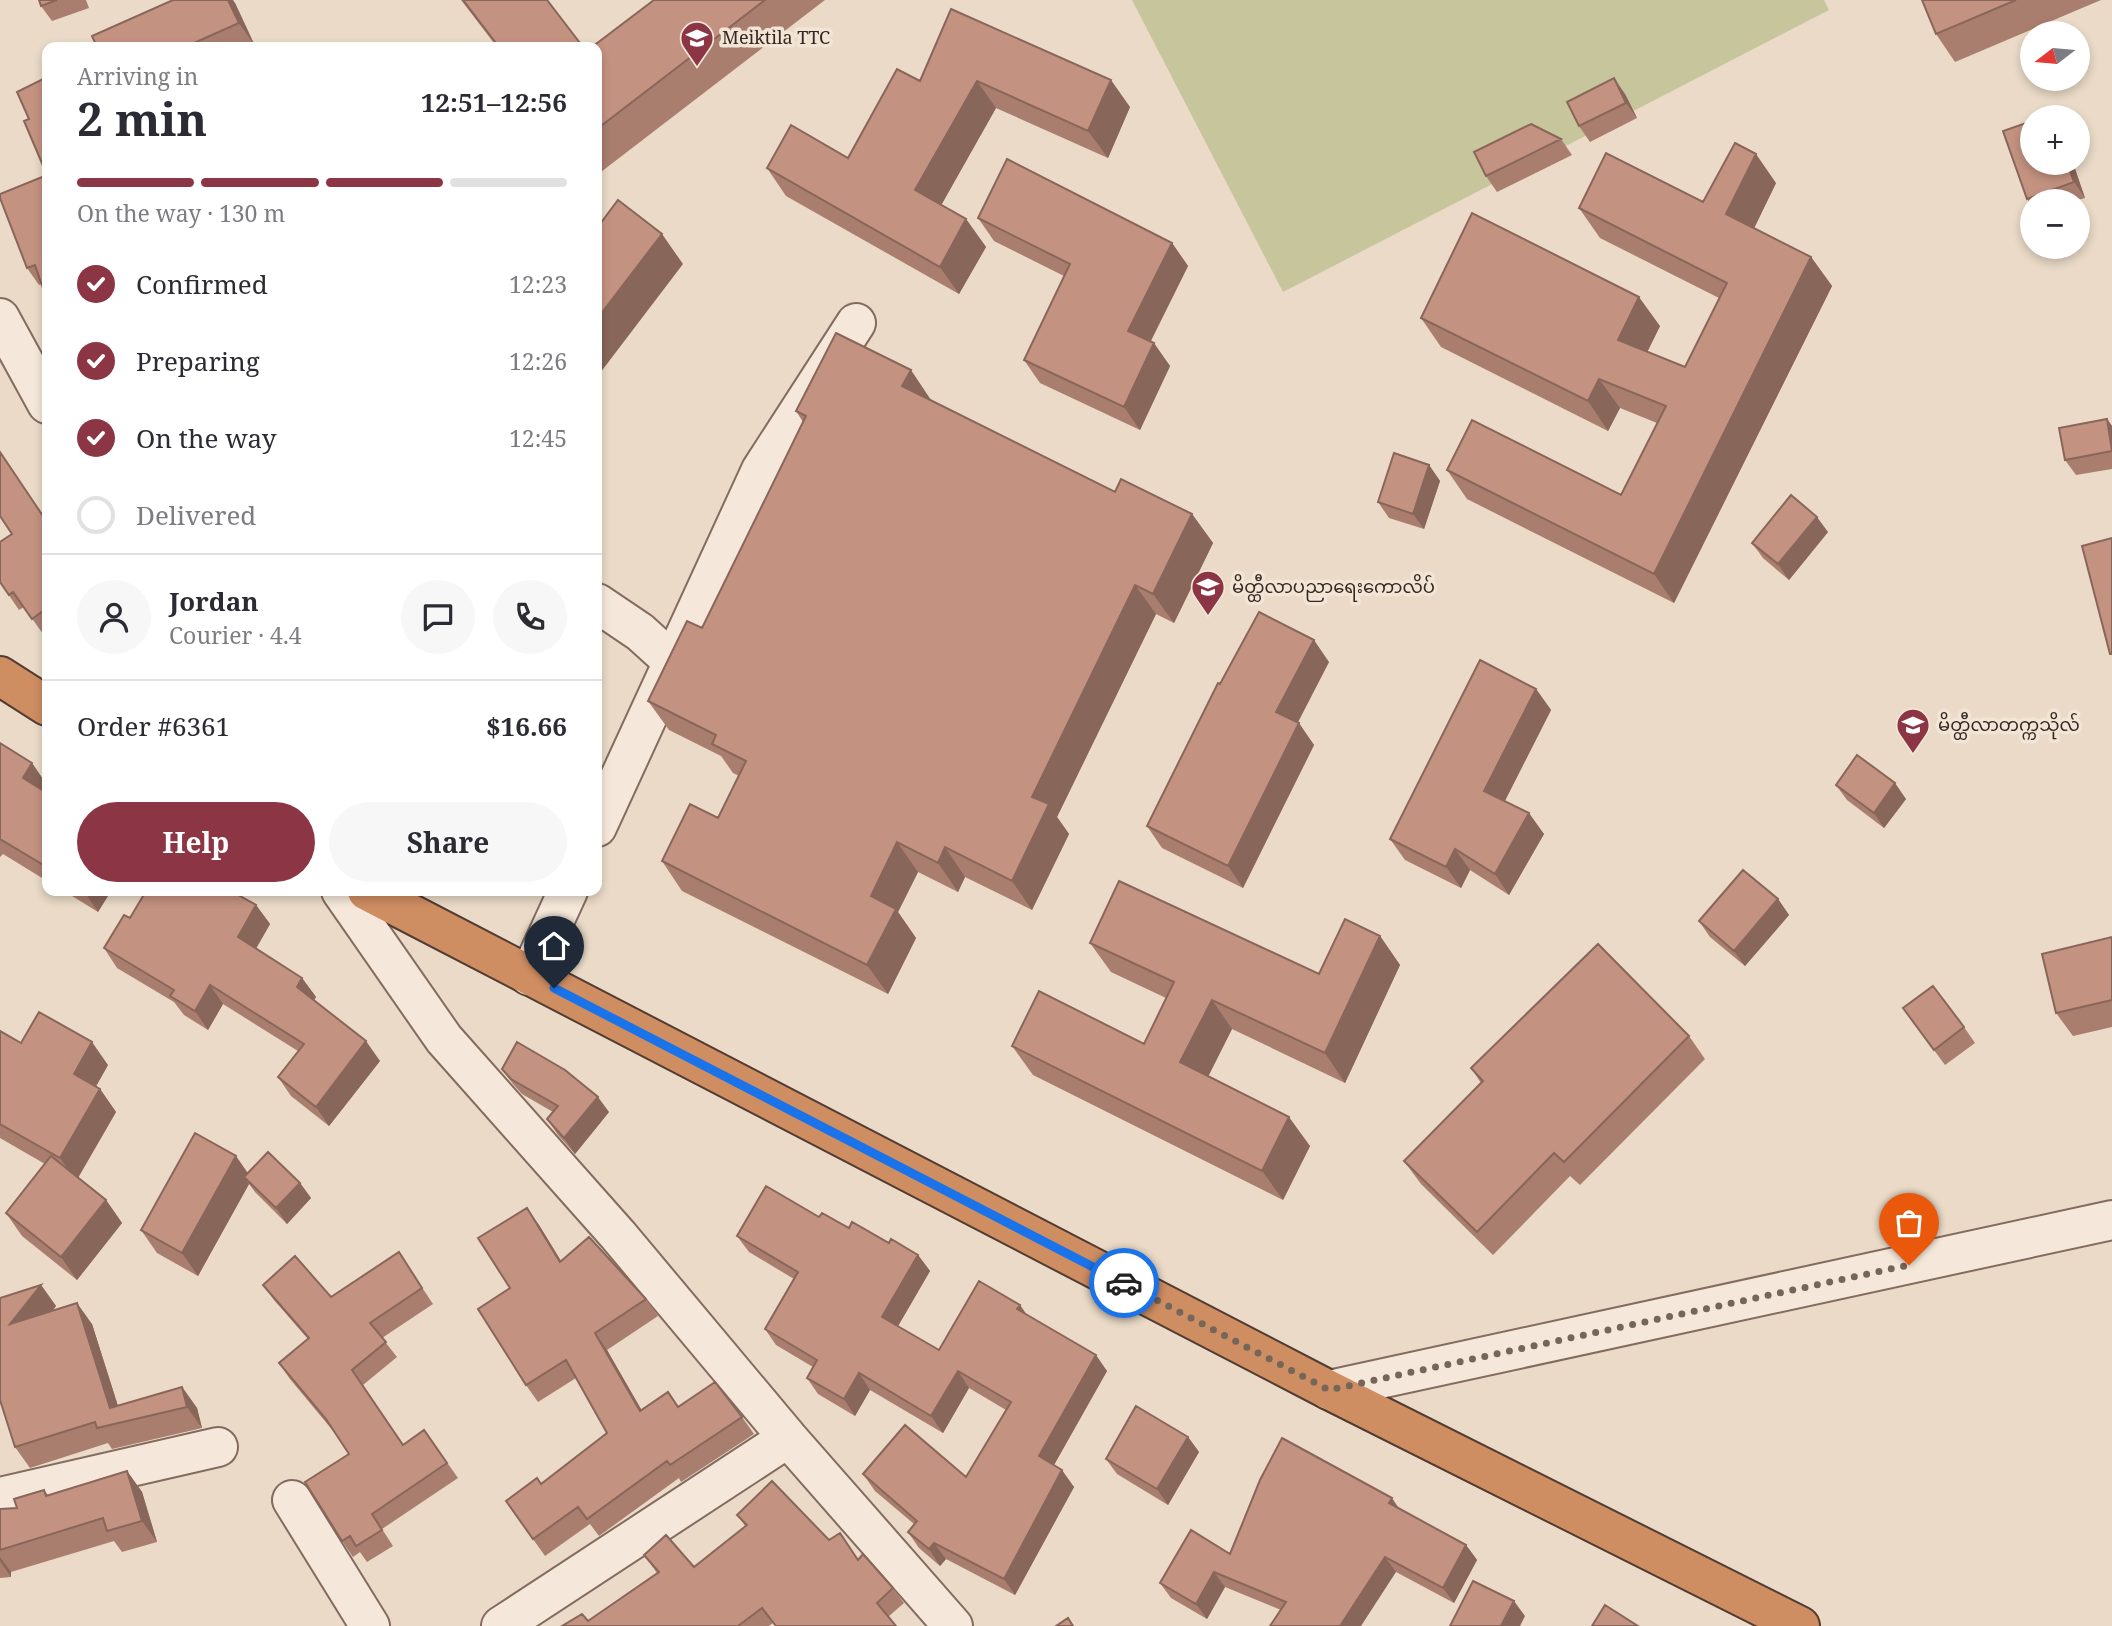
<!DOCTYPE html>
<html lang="en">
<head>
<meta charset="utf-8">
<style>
  body { margin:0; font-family:"Noto Serif","Noto Sans Myanmar",serif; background:#f7f7f7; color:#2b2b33; height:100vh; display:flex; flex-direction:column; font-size:26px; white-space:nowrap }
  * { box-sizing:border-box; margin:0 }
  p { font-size:23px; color:#7c7c81 }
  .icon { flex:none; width:38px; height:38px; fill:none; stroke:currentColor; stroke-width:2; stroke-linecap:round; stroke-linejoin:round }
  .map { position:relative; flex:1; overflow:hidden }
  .side { position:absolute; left:42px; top:42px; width:560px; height:854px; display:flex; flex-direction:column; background:#fff; border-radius:14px; box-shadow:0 4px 10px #0003 }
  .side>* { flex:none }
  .needle { width:46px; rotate:254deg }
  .controls { position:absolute; left:2020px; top:21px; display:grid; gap:14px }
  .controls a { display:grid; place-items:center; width:70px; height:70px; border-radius:50%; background:#fff; box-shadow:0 4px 10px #0003; font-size:35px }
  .pin { position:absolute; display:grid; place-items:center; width:60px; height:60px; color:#fff; margin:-72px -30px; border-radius:50% 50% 50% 0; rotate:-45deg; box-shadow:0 0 7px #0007 }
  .pin .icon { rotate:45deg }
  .courier { position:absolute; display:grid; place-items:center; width:70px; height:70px; margin:-35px; border:5px solid #1a73e8; border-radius:50%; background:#fff; color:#222; box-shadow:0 2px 9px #0007 }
  .overview em { font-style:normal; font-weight:700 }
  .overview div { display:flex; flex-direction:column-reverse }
  .overview { display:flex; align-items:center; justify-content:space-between; height:119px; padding:0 35px }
  h1 { font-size:46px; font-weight:700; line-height:52px }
  .bar { display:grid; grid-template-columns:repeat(4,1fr); gap:10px 7px; align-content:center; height:84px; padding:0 35px }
  .bar i { height:9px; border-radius:5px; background:#e1e1e2 }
  .bar .selected { background:#8c3544 }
  .bar p { grid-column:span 4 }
  .line { display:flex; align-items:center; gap:18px; padding:0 35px; border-top:2px solid #e1e1e2 }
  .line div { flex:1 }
  .round { display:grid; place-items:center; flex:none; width:74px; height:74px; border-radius:37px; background:#f7f7f7 }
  ol { padding:0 35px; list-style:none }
  li { display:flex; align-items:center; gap:21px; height:77px }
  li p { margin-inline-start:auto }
  li .icon { padding:7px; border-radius:50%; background:#8c3544; color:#fff; stroke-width:4 }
  li:last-child { color:#7c7c81 }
  li i { width:38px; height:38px; border:4px solid #e1e1e2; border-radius:50% }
  .button { display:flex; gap:14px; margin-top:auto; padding:14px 35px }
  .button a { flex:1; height:80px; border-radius:42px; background:#8c3544; color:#fff; font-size:28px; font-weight:700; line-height:80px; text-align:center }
  .button a+a { background:#f7f7f7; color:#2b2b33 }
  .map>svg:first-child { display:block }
  .pitch { fill:#c7c59c }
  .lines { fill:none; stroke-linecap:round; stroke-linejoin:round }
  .minor-casing { stroke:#836c5f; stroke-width:42 }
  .highway-casing { stroke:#523c32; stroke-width:42 }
  .minor { stroke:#f5e8da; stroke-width:38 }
  .highway { stroke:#cf8d62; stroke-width:38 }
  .wall { fill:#a97e6f }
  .shaded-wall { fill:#89665a }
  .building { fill:#c49281; stroke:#89665a; stroke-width:2 }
  .done { stroke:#74665b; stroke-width:7; stroke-dasharray:0 12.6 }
  .route { stroke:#1a73e8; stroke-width:9 }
  .labels { text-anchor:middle; stroke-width:7; stroke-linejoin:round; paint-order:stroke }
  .poi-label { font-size:18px; fill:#352721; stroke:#f2e5d6; text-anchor:start }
</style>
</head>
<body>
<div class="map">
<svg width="2112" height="1626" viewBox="0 0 2112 1626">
  <rect width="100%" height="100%" fill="#eadac7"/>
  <path class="pitch" d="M1132,0H1824L1829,10L1283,292Z"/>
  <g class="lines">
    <defs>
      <path id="minor" d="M0,318L47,404
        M597,603L640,632L672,661
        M597,827L761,470L856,323
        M341,891L444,1039L618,1235L788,1438L953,1626
        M529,976L568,891
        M1329,1390L2112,1220
        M0,1497L218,1447
        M292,1500L370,1626
        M501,1626L788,1438"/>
      <path id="highway" d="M0,676L47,706
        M367,891L1329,1390L1800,1626"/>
    </defs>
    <use href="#minor" class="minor-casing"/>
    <use href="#highway" class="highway-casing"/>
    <use href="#minor" class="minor"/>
    <use href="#highway" class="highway"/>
  </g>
  <path class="wall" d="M39,0H86L89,8L52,21L41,6Z
    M461,0H547L583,47H497Z
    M654,0H825L597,175V47Z
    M1922,0H2101L1955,62L1936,34Z
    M235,3L255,46L253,47H97Z
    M951,9L1130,107L1108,158L996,108L941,205L966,219L986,247L959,294L786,196L767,168L848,158L920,81Z
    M1625,94L1637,118L1590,142L1579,126Z
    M1561,139L1572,155L1497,192L1486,176Z
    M2073,163L2085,198L2075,201H2032V206L2027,199Z
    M47,175L42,284L39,285L27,268Z
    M1776,183L1754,228L1811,257L1832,286L1674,603L1467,499L1447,470L1621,495L1657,423L1620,408L1608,431L1441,347L1421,318L1660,326L1647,352L1685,367L1719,298L1600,238L1579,208L1703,202Z
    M978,218L1172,243L1188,266L1151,341L1170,366L1140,430L1040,383L1024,360L1064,276L994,241Z
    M931,400L1115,492L1192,514L1213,543L1174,623L1156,614L1057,817L1069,834L1032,910L965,877L958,892L918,872L898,912L916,938L888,994L682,891L662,861L718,818L739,776L733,773L721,756L669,730L648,701L702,628L803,422L796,411Z
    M2107,419L2112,426V469L2076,475L2065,460Z
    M1429,465L1440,481L1424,529L1389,518L1378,502Z
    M47,521V630L43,634L24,607L19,610L0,582L12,534Z
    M1828,532L1789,580L1763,558L1752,543Z
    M1329,662L1297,722L1314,745L1243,888L1162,848L1147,826L1220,684Z
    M1536,689L1551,710L1505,801L1544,834L1509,895L1470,870L1461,888L1405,860L1390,839Z
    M0,743L32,763L47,785L45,791L47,793V881L3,854L0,857Z
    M1836,785L1906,799L1884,828L1847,800Z
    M64,891H111L98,912Z
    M1778,899L1789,915L1745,966L1710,937L1699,921Z
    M256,905L270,924L256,949L302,978L316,997L314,1000L380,1061L329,1126L291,1096L278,1077L298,1051L223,1004L208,1030L184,1015L174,1002L117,968L104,948L130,918Z
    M1380,936L1400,965L1345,1083L1232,1029L1208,1076L1310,1146L1283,1200L1033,1075L1012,1046L1144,1044L1166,998L1111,972L1090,943L1319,974Z
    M2112,937V1027L2073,1036L2056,1013Z
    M1903,1008L1964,1027L1975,1043L1945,1065Z
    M0,1031L21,1043L108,1065L96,1086L100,1089L116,1112L78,1178L106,1200L122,1223L77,1280L22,1236L6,1213L45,1164L0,1138Z
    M1689,1036L1705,1059L1580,1185L1570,1176L1493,1255L1421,1184L1404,1161L1481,1083L1471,1068Z
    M502,1069L609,1112L575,1154L558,1135L547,1119L553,1112L522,1094L513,1084Z
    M248,1173L300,1183L311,1198L287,1224L255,1192L249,1184L198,1276L157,1253L141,1230Z
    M819,1217L918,1255L930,1271L898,1326L939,1350L1020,1305L1027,1316L1107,1371L1054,1465L1074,1487L1015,1595L946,1559L940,1566L919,1548L908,1532L914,1524L875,1491L863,1474L966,1477L1006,1410L969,1388L943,1433L870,1390L855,1416L818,1394L807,1378L813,1367L776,1345L765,1329L794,1279L749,1252L737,1236Z
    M539,1225L561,1261L646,1299L658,1316L607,1350L641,1410L678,1407L742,1417L754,1434L681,1482L679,1478L599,1536L590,1524L545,1556L506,1501L541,1484L607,1433L576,1378L538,1402L526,1385Z
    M409,1268L433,1304L382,1338L397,1357L363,1385L403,1445L424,1430L458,1478L382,1529L393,1546L367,1562L360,1552L353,1557L342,1541L349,1454L334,1432L290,1379L279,1363L308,1339L274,1300L263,1285L331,1297Z
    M41,1285L56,1306L53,1310L92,1324L118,1406L182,1387L197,1408L202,1428L112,1449L108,1443L30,1468L15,1447Z
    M1188,1437L1199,1452L1168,1505L1117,1474L1106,1459Z
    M127,1471L142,1492L157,1542L122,1552L114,1541L11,1572V1577L0,1578V1509L17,1508L44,1490L48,1495Z
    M1400,1509L1466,1545L1477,1560L1454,1603L1396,1572L1281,1610L1225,1587L1207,1619L1171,1598L1160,1583L1230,1554Z
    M737,1515L829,1540L858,1559L893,1588L904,1603L888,1617L896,1626H775L773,1623L769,1626H562L588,1621L657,1573L644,1555L694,1567L746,1527Z"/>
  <path class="shaded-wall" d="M228,0H233L235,3L255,46L239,23Z
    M1614,78L1625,94L1637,118L1626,103Z
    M1111,80L1130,107L1108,158L1088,131Z
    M977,81L996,108L934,218L915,190Z
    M1756,154L1776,183L1747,243L1726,214Z
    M2067,163H2073L2085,198L2074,182Z
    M966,219L986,247L959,294L940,267Z
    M662,234L683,264L597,377V319Z
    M1172,243L1188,266L1144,354L1128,331Z
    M1811,257L1832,286L1674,603L1654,574Z
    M1639,297L1660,326L1639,369L1618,340Z
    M1154,343L1170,366L1140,430L1124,407Z
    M911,370L931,400L923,416L902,386Z
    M1599,379L1620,408L1608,431L1588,401Z
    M2107,419L2112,426V445Z
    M1429,465L1440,481L1424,529L1413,514Z
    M1192,514L1213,543L1174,623L1153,594Z
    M1817,517L1828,532L1789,580L1778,564Z
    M1135,585L1156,614L1057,817L1069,834L1032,910L1012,881L1032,797Z
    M1314,640L1329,662L1292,734L1276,712Z
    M1536,689L1551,710L1499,812L1484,791Z
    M1299,723L1314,745L1243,888L1228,866Z
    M32,763L47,785L39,801L23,778Z
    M1895,783L1906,799L1884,828L1874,813Z
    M1529,813L1544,834L1509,895L1495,874Z
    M897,842L918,872L898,912L916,938L888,994L867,965L871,896Z
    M945,847L965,877L958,892L938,863Z
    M1455,849L1470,870L1461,888L1446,867Z
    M84,891H111L98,912Z
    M1778,899L1789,915L1745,966L1734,951Z
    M256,905L270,924L251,957L238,937Z
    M1380,936L1400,965L1345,1083L1325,1053Z
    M302,978L316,997L310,1006L297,987Z
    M210,985L223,1004L208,1030L195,1011Z
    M1212,1000L1232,1029L1201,1091L1180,1062Z
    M366,1041L380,1061L329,1126L316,1107Z
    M92,1042L108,1065L90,1097L74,1074Z
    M100,1089L116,1112L76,1181L60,1158Z
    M598,1097L609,1112L575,1154L564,1138Z
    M1289,1117L1310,1146L1283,1200L1262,1171Z
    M236,1156L252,1179L244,1177L249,1184L198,1276L182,1253Z
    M300,1183L311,1198L287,1224L276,1208Z
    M106,1200L122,1223L77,1280L61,1257Z
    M527,1208L539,1225L572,1279L560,1262Z
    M918,1255L930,1271L894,1333L882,1317Z
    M41,1285L56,1306L25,1345L10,1324Z
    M77,1303L92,1324L123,1422L110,1408Z
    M1020,1305L1031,1321L1017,1309Z
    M595,1333L607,1350L652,1428L640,1411Z
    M1096,1355L1107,1371L1050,1472L1039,1456Z
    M958,1371L969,1388L943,1433L931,1416Z
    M859,1373L870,1390L855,1416L844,1399Z
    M182,1387L197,1408L202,1428L187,1407Z
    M1188,1437L1199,1452L1168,1505L1157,1489Z
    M1062,1470L1074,1487L1015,1595L1004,1579Z
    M127,1471L142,1492L157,1542L142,1521Z
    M1392,1498L1402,1513L1389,1503Z
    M934,1543L946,1559L940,1566L929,1549Z
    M1466,1545L1477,1560L1454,1603L1443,1588Z
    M0,1557L11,1572V1577L0,1561Z
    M1385,1557L1396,1572L1361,1626H1340Z
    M1214,1572L1225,1587L1207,1619L1196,1604Z
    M1514,1601L1525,1616L1520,1626H1501Z"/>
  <path class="building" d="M39,0H57L41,6Z
    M173,0H228L239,23L185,47H97L92,36Z
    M463,0H547L583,47H499Z
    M654,0H765L597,129V47H592Z
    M1922,0H2016L1936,34Z
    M951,9L1111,80L1088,131L977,81L915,190L966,219L940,267L767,168L791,125L848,158L897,69L920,81Z
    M47,77V166L44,168L24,121L29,119L17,92Z
    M1614,78L1626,103L1579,126L1567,102Z
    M2050,114L2051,117H2041Z
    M2032,121V163H2067L2074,182L2027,199L2003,131Z
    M1531,124L1561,139L1486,176L1474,152Z
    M1735,143L1756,154L1726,214L1811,257L1654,574L1447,470L1472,420L1621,495L1666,406L1599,379L1588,401L1421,318L1472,213L1639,297L1618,340L1685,367L1727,283L1579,208L1606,153L1703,202Z
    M1007,159L1172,243L1128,331L1154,343L1124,407L1024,360L1070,264L978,218Z
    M47,175V300L35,265L27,268L0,198V194Z
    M618,200L662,234L597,319V228Z
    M836,333L911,370L902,386L1115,492L1121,479L1192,514L1153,594L1135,585L1032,797L1049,804L1012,881L945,847L938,863L897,842L871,896L896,909L867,965L662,861L690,804L718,818L746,761L712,744L716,735L648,701L687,621L702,628L806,416L796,411Z
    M2107,419L2112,451L2065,460L2059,428Z
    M0,452L47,522V608L32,619L13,592L9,595L0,582V542L12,534L0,516Z
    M1394,453L1429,465L1413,514L1378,502Z
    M1791,495L1817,517L1778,564L1752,543Z
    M2112,538V654H2110L2082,546Z
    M1259,612L1314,640L1276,712L1299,723L1228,866L1147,826L1218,683L1220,684Z
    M1480,660L1536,689L1484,791L1529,813L1495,874L1455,849L1446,867L1390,839Z
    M0,743L32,763L23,778L47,793V867L0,839Z
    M1857,755L1895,783L1874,813L1836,785Z
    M1743,870L1778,899L1734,951L1699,921Z
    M1119,881L1319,974L1345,919L1380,936L1325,1053L1212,1000L1180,1062L1289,1117L1262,1171L1012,1046L1039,991L1144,1044L1174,982L1090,943Z
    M146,891H231L256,905L238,937L302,978L297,987L366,1041L316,1107L278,1077L304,1044L210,985L195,1011L170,996L174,990L104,948L124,915L130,918Z
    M2112,937V1000L2056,1013L2042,954Z
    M1598,944L1689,1036L1564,1162L1554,1153L1477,1232L1404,1161L1483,1081L1471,1068Z
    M1933,986L1964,1027L1934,1050L1903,1008Z
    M39,1012L92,1042L74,1074L100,1089L60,1158L0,1124V1031L21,1043Z
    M517,1042L565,1070L598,1097L564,1138L547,1119L558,1106L511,1079L502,1069Z
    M195,1133L236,1156L182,1253L141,1230Z
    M268,1152L300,1183L276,1208L244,1177Z
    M51,1156L106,1200L61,1257L6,1213Z
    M766,1186L819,1217L822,1213L849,1228L852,1222L889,1243L891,1239L918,1255L882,1317L939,1350L979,1281L1020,1305L1017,1309L1096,1355L1039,1456L1062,1470L1004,1579L934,1543L929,1549L908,1532L917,1521L863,1474L905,1425L966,1477L1011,1402L958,1371L931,1416L859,1373L844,1399L807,1378L817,1360L765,1329L798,1272L737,1236Z
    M527,1208L560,1262L589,1237L646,1299L595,1333L640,1411L668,1392L678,1407L715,1382L742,1417L670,1465L667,1461L587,1519L578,1507L533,1539L506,1501L537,1478L541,1484L607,1433L566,1360L526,1385L478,1309L510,1288L478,1238Z
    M399,1252L422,1288L370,1323L386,1342L352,1370L403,1445L424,1430L447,1463L372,1514L382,1530L356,1546L350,1536L342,1541L305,1482L349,1454L326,1419L279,1363L309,1338L263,1285L295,1256L331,1297Z
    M41,1285L10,1324L77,1303L110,1408L182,1387L187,1407L97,1428L95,1422L15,1447L0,1400V1298Z
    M1136,1406L1188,1437L1157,1489L1106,1459Z
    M1282,1438L1392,1498L1389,1503L1466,1545L1443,1588L1385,1557L1340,1626H1270L1286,1602L1214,1572L1196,1604L1160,1583L1191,1530L1230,1554L1260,1480Z
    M127,1471L142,1521L107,1531L103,1518L0,1550V1509L17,1508L14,1499L44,1490L46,1496Z
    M772,1481L829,1540L840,1533L858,1560L863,1554L893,1588L877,1603L896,1626H776L762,1608L738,1626H562L582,1614L588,1621L659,1572L644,1555L666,1535L694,1567L747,1525L737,1515Z
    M1473,1581L1514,1601L1501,1626H1450Z
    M1605,1605L1638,1626H1592Z
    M1068,1618L1073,1626H1056Z"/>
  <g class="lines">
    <path class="done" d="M1124,1283L1329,1390L1909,1265"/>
    <path class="route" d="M554,988L1124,1283"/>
  </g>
  <defs>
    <symbol id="university-pin" viewBox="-11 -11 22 30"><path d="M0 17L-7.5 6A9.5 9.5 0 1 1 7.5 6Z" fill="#8c3544" stroke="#f2e5d6"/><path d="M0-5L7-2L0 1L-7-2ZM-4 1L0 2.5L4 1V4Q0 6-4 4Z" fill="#fff"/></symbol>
  </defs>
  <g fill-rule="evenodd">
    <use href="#university-pin" x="678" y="19" width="38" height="52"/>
    <use href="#university-pin" x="1189" y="568" width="38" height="52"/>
    <use href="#university-pin" x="1894" y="706" width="38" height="52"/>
  </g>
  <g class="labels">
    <g class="poi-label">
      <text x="722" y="44">Meiktila TTC</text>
      <text x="1232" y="593">မိတ္ထီလာပညာရေးကောလိပ်</text>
      <text x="1938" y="731">မိတ္ထီလာတက္ကသိုလ်</text>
    </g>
  </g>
</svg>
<div class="controls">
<a><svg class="needle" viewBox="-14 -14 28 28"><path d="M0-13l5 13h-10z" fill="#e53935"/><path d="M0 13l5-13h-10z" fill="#7c7c81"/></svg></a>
<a>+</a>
<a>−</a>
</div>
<div class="pin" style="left:1909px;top:1265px;background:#ea580c"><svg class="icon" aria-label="bag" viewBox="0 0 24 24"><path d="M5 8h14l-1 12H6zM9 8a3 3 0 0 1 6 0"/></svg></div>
<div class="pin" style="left:554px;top:988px;background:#1f2937"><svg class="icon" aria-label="home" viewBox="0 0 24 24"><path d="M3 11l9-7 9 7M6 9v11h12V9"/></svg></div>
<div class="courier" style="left:1124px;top:1283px"><svg class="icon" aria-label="car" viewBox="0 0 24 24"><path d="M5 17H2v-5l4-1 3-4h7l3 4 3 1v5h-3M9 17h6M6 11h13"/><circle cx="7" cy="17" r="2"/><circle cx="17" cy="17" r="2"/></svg></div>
<section class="side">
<div class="overview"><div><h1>2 min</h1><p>Arriving in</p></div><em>12:51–12:56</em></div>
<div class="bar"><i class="selected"></i><i class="selected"></i><i class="selected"></i><i></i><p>On the way · 130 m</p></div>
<ol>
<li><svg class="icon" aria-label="check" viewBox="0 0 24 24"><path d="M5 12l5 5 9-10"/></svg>Confirmed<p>12:23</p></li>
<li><svg class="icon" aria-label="check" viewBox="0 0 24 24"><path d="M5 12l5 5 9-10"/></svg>Preparing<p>12:26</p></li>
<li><svg class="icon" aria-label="check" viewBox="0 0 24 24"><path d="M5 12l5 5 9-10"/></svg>On the way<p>12:45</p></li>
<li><i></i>Delivered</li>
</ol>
<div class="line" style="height:126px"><a class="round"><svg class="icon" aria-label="person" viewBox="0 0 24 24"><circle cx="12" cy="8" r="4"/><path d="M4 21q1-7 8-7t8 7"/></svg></a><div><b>Jordan</b><p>Courier · 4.4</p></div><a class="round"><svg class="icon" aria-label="chat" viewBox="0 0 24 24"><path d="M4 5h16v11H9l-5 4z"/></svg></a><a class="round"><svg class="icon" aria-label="phone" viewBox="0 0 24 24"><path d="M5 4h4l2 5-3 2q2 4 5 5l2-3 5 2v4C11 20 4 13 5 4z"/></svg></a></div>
<div class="line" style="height:91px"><div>Order #6361</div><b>$16.66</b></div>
<div class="button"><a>Help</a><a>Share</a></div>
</section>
</div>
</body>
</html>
